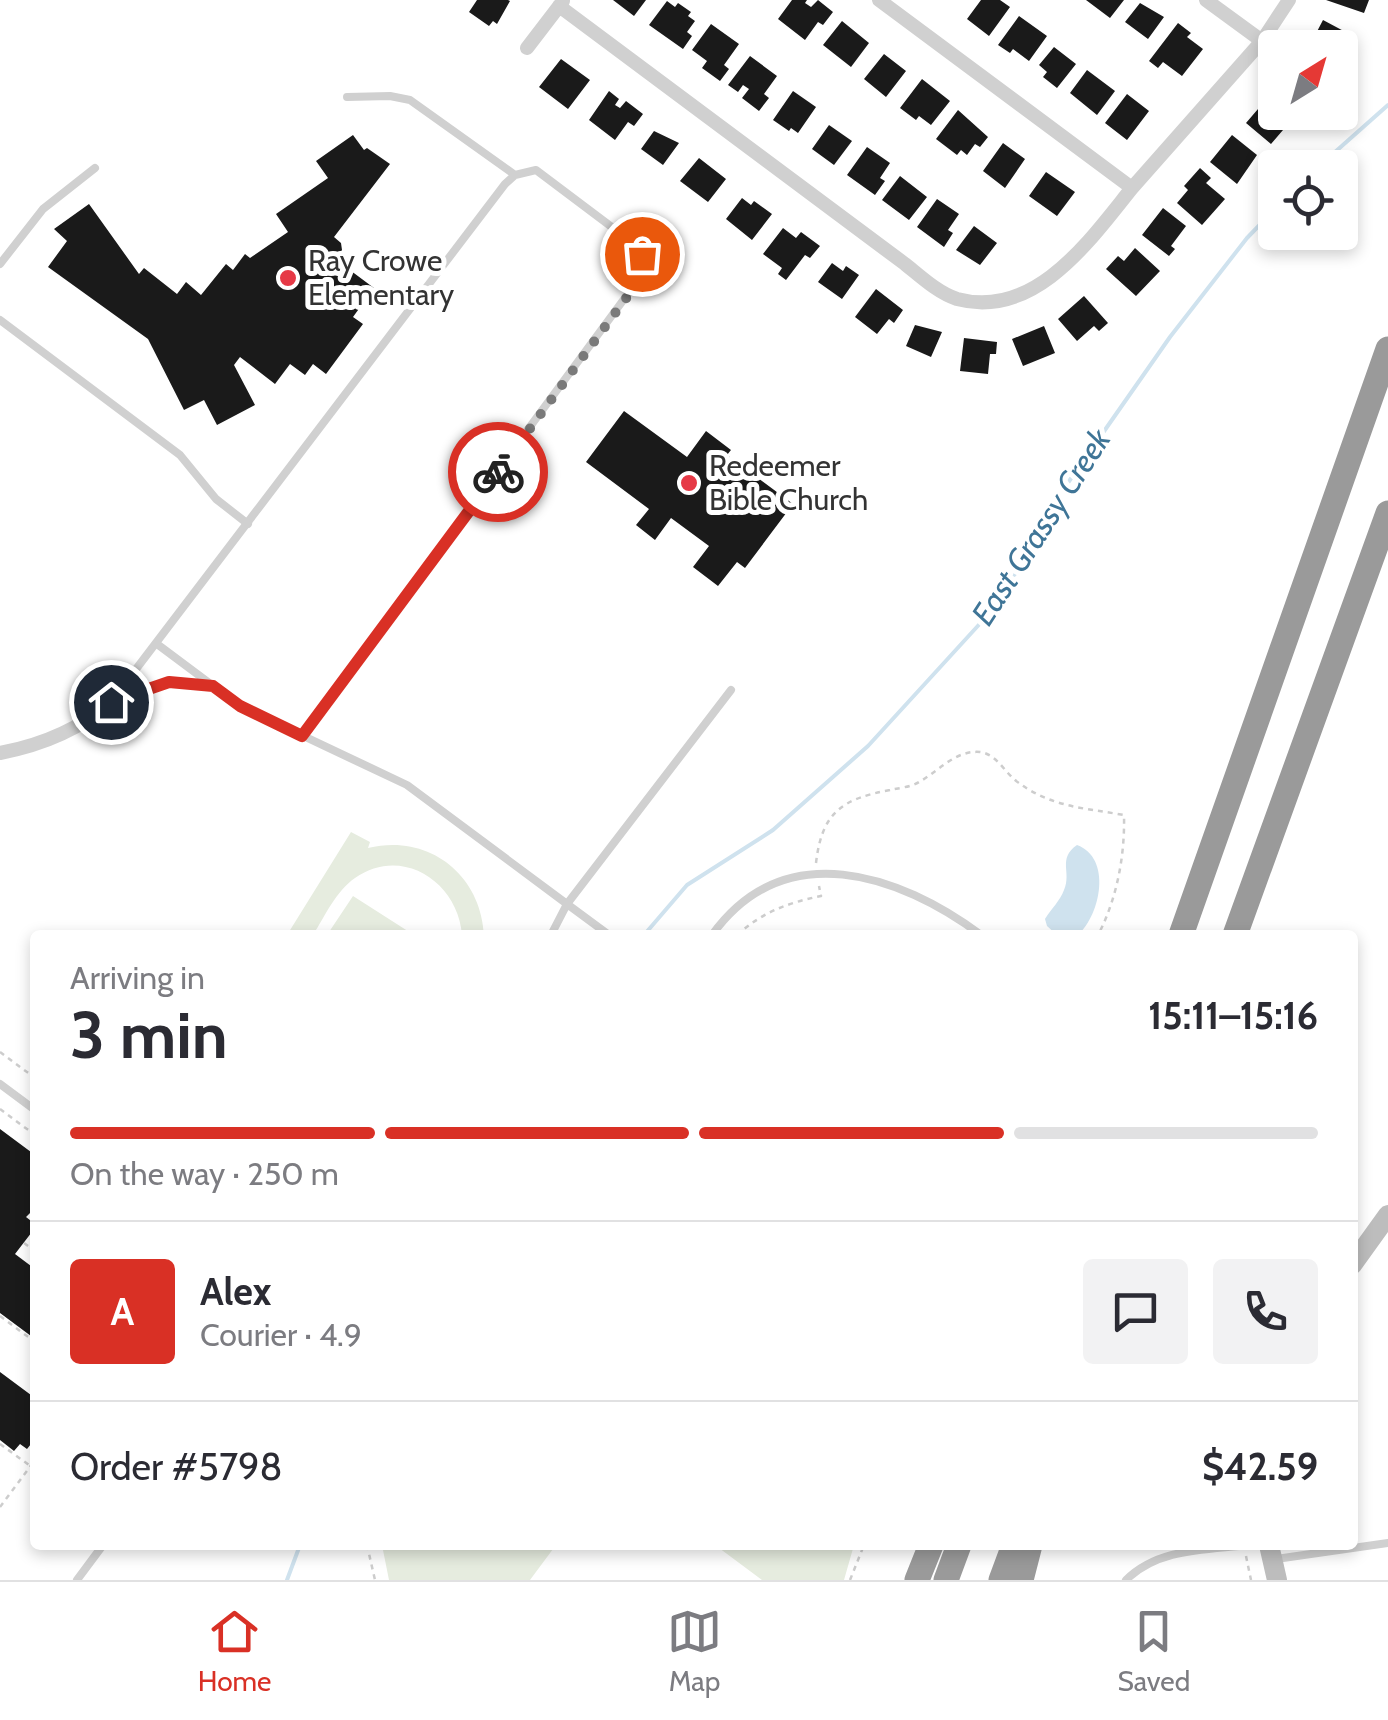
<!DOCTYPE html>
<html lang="en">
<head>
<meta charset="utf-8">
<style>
  body { margin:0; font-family:Cabin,sans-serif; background:#f2f2f3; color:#2b2b33; height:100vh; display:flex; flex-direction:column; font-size:38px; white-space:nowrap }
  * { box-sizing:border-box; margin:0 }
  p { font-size:32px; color:#7c7c81 }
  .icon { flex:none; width:55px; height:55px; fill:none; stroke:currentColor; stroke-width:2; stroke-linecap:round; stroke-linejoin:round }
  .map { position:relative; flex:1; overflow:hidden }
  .panel { position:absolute; left:30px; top:930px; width:1328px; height:620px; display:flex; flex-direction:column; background:#fff; border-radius:10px; box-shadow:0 5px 15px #0003 }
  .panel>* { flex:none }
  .needle { width:65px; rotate:37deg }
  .controls { position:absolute; left:1258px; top:30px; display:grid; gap:20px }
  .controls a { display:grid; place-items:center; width:100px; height:100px; border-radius:10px; background:#fff; box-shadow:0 5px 15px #0003; font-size:50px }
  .pin { position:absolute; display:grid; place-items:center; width:85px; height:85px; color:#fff; margin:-42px; border:5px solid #fff; border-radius:50%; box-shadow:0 2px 10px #0007 }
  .courier { position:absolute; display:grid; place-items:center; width:100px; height:100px; margin:-50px; border:8px solid #d93025; border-radius:50%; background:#fff; color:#222; box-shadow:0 2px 12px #0007 }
  .headline em { font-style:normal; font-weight:800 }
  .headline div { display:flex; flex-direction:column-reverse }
  .headline { display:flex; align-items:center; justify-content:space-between; height:170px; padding:0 40px }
  h1 { font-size:65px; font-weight:800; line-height:75px }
  .bar { display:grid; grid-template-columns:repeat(4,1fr); gap:15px 10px; align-content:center; height:120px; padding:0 40px }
  .bar i { height:12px; border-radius:8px; background:#e1e1e2 }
  .bar .current { background:#d93025 }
  .bar p { grid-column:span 4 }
  .line { display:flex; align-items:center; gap:25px; padding:0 40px; border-top:2px solid #e1e1e2 }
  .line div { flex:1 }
  .round { display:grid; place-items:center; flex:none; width:105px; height:105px; border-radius:10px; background:#f2f2f3 }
  .tab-bar { display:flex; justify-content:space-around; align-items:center; height:140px; border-top:2px solid #e1e1e2; background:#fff; font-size:28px; color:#7c7c81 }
  .tab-bar a { display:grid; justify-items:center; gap:5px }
  .tab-bar .current { color:#d93025 }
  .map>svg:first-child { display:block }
  .green { fill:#e6ecdf }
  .water { fill:#cfe2ee }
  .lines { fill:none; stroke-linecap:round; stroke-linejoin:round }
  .stream { stroke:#cfe2ee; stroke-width:4 }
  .building { fill:#1a1a1a }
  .path { stroke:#cdcdcd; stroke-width:2.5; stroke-dasharray:5 5; stroke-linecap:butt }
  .lane { stroke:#d0d0d0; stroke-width:8 }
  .street { stroke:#d0d0d0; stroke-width:14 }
  .secondary { stroke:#bdbdbd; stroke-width:20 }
  .highway { stroke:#9a9a9a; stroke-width:25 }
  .done { stroke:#7a7a7a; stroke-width:10; stroke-dasharray:0 18 }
  .route { stroke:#d93025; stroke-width:12 }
  .poi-dot { fill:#e63946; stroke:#fff; stroke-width:4 }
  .labels { text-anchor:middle; stroke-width:10; stroke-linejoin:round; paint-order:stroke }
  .poi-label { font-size:30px; fill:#333; stroke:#fff; text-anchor:start }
  .water-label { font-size:32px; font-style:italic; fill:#3f7597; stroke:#fff }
</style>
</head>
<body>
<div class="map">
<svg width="1388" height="1580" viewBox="0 0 1388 1580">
  <rect width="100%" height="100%" fill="#fff"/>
  <path class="green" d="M351,832L370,842L368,848C428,833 481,874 484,935H462C458,882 402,845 355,878C336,891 325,916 313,935H287Z
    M353,896L414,935H327Z
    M382,1545H556L530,1580H389Z
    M715,1545H854L844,1580H762Z"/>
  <path class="water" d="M1077,845C1112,858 1101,914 1078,935H1057L1047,926L1045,919C1051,909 1060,901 1064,890C1072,872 1057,859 1077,845Z"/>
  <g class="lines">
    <path class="stream" d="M1317,168L1388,105
      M644,935L687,885L773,830L868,746L986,617L1027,556L1065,487L1170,337L1247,238L1275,209
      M287,1580L300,1545"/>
  </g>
  <path class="building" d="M477,0H508L510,1L497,24L493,21L489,26L469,12Z
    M613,0H646L634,16Z
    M792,0H807L805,3L811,7L818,0L833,12L823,25L818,22L805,40L778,19Z
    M981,0H1000L1010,7L989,36L967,19Z
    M1086,0H1124L1110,18Z
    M1326,0H1369L1364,13Z
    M667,1L675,7L678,3L691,12L688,16L695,21L687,32L692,36L683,49L649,25Z
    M1140,3L1164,17L1148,39L1125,22Z
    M1019,16L1047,36L1029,61L1013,49L1010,53L998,45Z
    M1323,20L1353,36L1340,59V48L1310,45Z
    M842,21L869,43L851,67L823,45Z
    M1178,23L1191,33L1187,37L1203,49L1182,76L1163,62L1158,68L1149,61Z
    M711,24L739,44L724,65L729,69L720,81L702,68L707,61L692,50Z
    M1054,47L1076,64L1057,88L1043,77L1047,72L1039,65Z
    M884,54L906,71L886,97L864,79Z
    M750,56L777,76L764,94L769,98L759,111L742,98L749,89L743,85L738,92L728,85Z
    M561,59L590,80L568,109L539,87Z
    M1087,70L1115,91L1097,115L1070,93Z
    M922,79L950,101L931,125L919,116L916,120L900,108Z
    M609,91L619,99L615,105L620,108L626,101L643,114L634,126L628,122L615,140L589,120Z
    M793,91L816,107L798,133L791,128L789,131L773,120Z
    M1127,94L1149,111L1127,140L1105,123Z
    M1264,102L1289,123L1271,144L1246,123Z
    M958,110L988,137L980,147L975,144L967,155L961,150L957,155L936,139Z
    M829,125L852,141L834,165L812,149Z
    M654,131L679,143L663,165L641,149Z
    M353,135L364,150L367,148L390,164L334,237L341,243L342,250L335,259L374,288L353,317L363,324L326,374L313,364L305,375L290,364L275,384L240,357L234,365L255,405L217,425L204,400L184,410L148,339L48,267L67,241L54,229L89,204L139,274L144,268L177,294L186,282L201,295L226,264L233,270L245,254L250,258L288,232L276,214L328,178L316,161Z
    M1232,135L1257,155L1237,184L1210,162Z
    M1003,143L1025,159L1005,188L983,171Z
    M867,147L890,163L880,178L885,181L875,195L847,175Z
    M699,158L726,179L708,202L680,181Z
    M1200,168L1211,178L1206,183L1225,199L1202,225L1177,203L1188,190L1184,186Z
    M1046,172L1075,192L1057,216L1029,196Z
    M900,176L927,197L909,220L882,200Z
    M742,198L751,205L754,201L772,214L752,240L726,219Z
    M937,199L959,214L948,230L953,233L944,247L917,227Z
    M1163,208L1186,226L1171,246L1175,249L1169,256L1142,235Z
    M974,226L997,243L980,265L956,250Z
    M783,228L796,238L801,232L820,246L810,258L805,255L786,280L778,274L782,268L763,254Z
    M1135,248L1160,271L1136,296L1106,269L1118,256L1124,261Z
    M832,263L843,271L846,266L859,275L842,299L818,282Z
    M876,289L903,310L894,323L889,319L877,334L855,317Z
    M1084,296L1108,323L1099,331L1094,326L1077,341L1058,319Z
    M915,325L942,332L931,357L906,346Z
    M1044,326L1055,353L1023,366L1012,339Z
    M964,338L997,342L996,354H990L988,374L960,371Z
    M624,411L687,457L706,431L731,450L727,455L793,504L745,568L737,562L718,586L693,567L709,546L671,518L655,540L636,525L649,509L586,462Z
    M0,1129L35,1155V1208L26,1217L35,1224V1228L15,1254L35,1269V1339L0,1313Z
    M0,1372L35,1398V1439L27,1449L20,1444L14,1451L0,1440Z"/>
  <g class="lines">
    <path class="path" d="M816,863C822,812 842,799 890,790C899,788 911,787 919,782C939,771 955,750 980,752C996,754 1004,771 1015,780C1049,807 1084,808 1124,815C1125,855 1117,899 1098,935
      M737,935C763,912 787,903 821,896L819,886
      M0,1052L35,1078
      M0,1109L35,1135
      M1352,1231L1358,1223
      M24,1243L35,1251
      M0,1316L35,1342
      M0,1444L29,1465
      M0,1507L35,1460
      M367,1545L375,1580
      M1246,1556L1251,1580
      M850,1580L864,1545"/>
    <path class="lane" d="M347,97L390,96L410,100L515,175
      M0,264L43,209L95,168
      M0,320L180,455L216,499L248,524
      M157,644L240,706L407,785L567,904L551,935
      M115,700L169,682L208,686
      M111,702L505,184L515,175L536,170L637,246L646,262L644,272L302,736
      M609,935L567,904L731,690
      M712,935C784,835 899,874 981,935
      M0,1084L35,1110
      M1276,1559L1388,1543
      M77,1580L103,1545
      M1126,1580C1158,1548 1205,1550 1248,1545"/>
    <path class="street" d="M879,0L1132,188L1262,41L1289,0
      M1206,0L1262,41
      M559,6L905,264C920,276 938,293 957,299C1035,320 1090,240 1132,188
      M527,48L563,1
      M0,753C42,745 79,730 111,702"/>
    <path class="secondary" d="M1352,1265L1388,1215
      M1269,1545L1277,1580"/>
    <path class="highway" d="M1181,935L1388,349
      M1235,935L1388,513
      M917,1580L931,1545
      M946,1580L959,1545
      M1001,1580L1014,1545
      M1021,1580L1030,1545"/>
  </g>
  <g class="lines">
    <path class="done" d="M498,472L641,278L646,262L642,254"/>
    <path class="route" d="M111,702L169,682L213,686L240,706L302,736L498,472"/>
  </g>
  <g class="poi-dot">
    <circle cx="288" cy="278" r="10"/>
    <circle cx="689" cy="483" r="10"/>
  </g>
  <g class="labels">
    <g class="poi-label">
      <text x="308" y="271">Ray Crowe<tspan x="308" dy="34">Elementary</tspan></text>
      <text x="709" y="476">Redeemer<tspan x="709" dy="34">Bible Church</tspan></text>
    </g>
    <g class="water-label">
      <text transform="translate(1041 527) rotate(-57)" y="11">East Grassy Creek</text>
    </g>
  </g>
</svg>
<div class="controls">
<a><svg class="needle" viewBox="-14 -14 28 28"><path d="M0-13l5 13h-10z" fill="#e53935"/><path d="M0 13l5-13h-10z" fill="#7c7c81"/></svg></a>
<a><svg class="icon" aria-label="locate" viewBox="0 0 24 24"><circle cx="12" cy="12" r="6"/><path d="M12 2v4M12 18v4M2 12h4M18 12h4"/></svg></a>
</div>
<div class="pin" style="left:642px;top:254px;background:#ea580c"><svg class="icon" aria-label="bag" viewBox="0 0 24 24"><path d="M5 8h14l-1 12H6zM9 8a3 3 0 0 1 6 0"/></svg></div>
<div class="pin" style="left:111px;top:702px;background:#1f2937"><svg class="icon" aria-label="home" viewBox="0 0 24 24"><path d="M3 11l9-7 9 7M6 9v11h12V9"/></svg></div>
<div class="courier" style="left:498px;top:472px"><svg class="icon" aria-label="bike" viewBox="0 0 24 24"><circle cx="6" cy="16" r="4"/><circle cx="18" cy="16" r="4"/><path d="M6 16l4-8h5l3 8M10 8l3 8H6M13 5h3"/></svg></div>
<section class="panel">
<div class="headline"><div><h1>3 min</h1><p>Arriving in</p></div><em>15:11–15:16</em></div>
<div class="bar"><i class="current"></i><i class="current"></i><i class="current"></i><i></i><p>On the way · 250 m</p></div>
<div class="line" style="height:180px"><b class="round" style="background:#d93025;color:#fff">A</b><div><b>Alex</b><p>Courier · 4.9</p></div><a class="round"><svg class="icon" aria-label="chat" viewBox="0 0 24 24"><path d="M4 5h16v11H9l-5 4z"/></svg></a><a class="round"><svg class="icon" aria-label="phone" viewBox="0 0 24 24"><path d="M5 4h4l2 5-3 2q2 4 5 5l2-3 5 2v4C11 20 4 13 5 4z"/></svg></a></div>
<div class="line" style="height:130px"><div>Order #5798</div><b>$42.59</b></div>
</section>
</div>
<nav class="tab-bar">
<a class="current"><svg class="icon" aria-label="home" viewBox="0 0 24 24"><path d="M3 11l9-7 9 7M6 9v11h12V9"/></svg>Home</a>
<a><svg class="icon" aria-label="map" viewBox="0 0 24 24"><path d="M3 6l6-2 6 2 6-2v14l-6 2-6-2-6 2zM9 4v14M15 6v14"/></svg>Map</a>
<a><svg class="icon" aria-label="saved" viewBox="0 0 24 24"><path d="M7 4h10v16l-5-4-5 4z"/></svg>Saved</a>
</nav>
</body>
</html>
